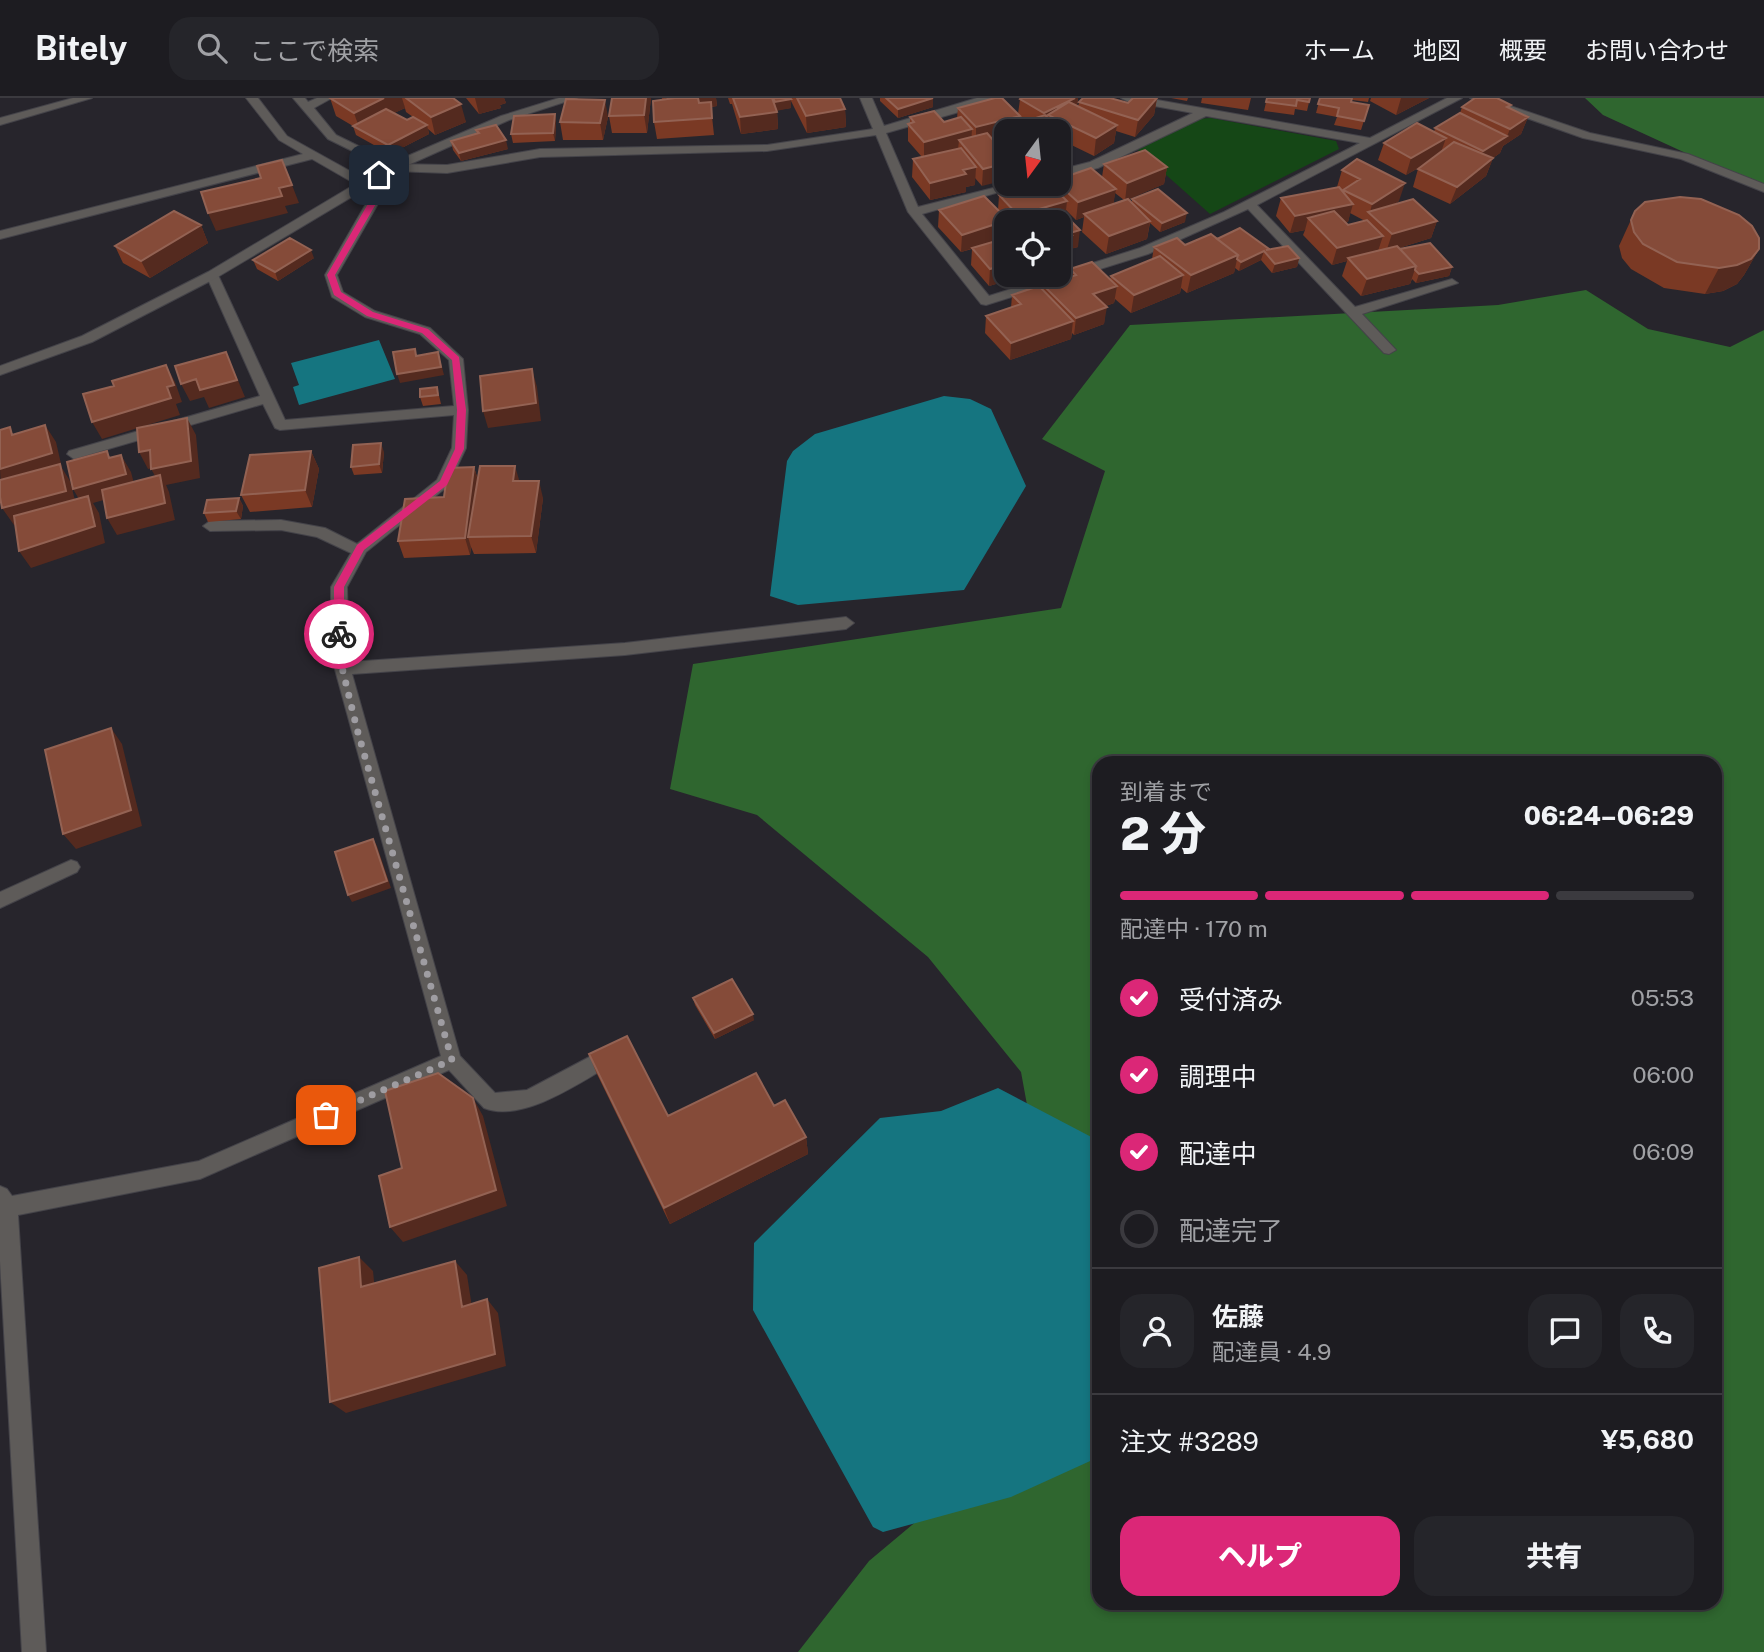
<!DOCTYPE html>
<html lang="ja">
<head>
<meta charset="utf-8">
<style>
  body { margin:0; font-family:"Public Sans","Noto Sans JP",sans-serif; background:#25252a; color:#f1f3f6; height:100vh; display:flex; flex-direction:column; font-size:26px; white-space:nowrap }
  * { box-sizing:border-box; margin:0 }
  p { font-size:23px; color:#a0a1a5 }
  .icon { flex:none; width:38px; height:38px; fill:none; stroke:currentColor; stroke-width:2; stroke-linecap:round; stroke-linejoin:round }
  .map { position:relative; flex:1; overflow:hidden }
  .side { position:absolute; left:1092px; top:658px; width:630px; height:854px; display:flex; flex-direction:column; background:#1d1c21; border-radius:21px; box-shadow:0 4px 10px #0003,0 0 0 2px #3b3a3f }
  .side>* { flex:none }
  .needle { width:46px; rotate:195deg }
  .controls { position:absolute; left:994px; top:21px; display:grid; gap:14px }
  .controls a { display:grid; place-items:center; width:77px; height:77px; border-radius:14px; background:#1d1c21; box-shadow:0 4px 10px #0003,0 0 0 2px #3b3a3f; font-size:35px }
  .pin { position:absolute; display:grid; place-items:center; width:60px; height:60px; color:#fff; margin:-30px; border-radius:14px; box-shadow:0 4px 10px #0006 }
  .courier { position:absolute; display:grid; place-items:center; width:70px; height:70px; margin:-35px; border:5px solid #db2777; border-radius:50%; background:#fff; color:#222; box-shadow:0 2px 9px #0007 }
  .head em { font-style:normal; font-weight:800 }
  .head div { display:flex; flex-direction:column-reverse }
  .head { display:flex; align-items:center; justify-content:space-between; height:119px; padding:0 28px }
  h1 { font-size:46px; font-weight:800; line-height:52px }
  .bar { display:grid; grid-template-columns:repeat(4,1fr); gap:10px 7px; align-content:center; height:84px; padding:0 28px }
  .bar i { height:9px; border-radius:5px; background:#3b3a3f }
  .bar .selected { background:#db2777 }
  .bar p { grid-column:span 4 }
  .line { display:flex; align-items:center; gap:18px; padding:0 28px; border-top:2px solid #3b3a3f }
  .line div { flex:1 }
  .round { display:grid; place-items:center; flex:none; width:74px; height:74px; border-radius:21px; background:#25252a }
  ol { padding:0 28px; list-style:none }
  li { display:flex; align-items:center; gap:21px; height:77px }
  li p { margin-inline-start:auto }
  li .icon { padding:7px; border-radius:50%; background:#db2777; color:#fff; stroke-width:4 }
  li:last-child { color:#a0a1a5 }
  li i { width:38px; height:38px; border:4px solid #3b3a3f; border-radius:50% }
  .primary-button { display:flex; gap:14px; margin-top:auto; padding:14px 28px }
  .primary-button a { flex:1; height:80px; border-radius:21px; background:#db2777; color:#fff; font-size:28px; font-weight:800; line-height:80px; text-align:center }
  .primary-button a+a { background:#25252a; color:#f1f3f6 }
  header { display:flex; align-items:center; gap:42px; box-sizing:border-box; height:98px; padding:0 35px; background:#1d1c21; border-bottom:2px solid #3b3a3f }
  header strong { font-size:33px }
  nav { display:flex; gap:38px; margin-inline-start:auto; font-size:24px }
  .search { width:490px; height:63px; background:#25252a; display:flex; align-items:center; gap:18px; box-sizing:border-box; padding:0 24px; border-radius:21px; color:#a0a1a5; font-size:26px }
  .map>svg:first-child { display:block }
  .green { fill:#154716 }
  .forest { fill:#2f662f; fill-rule:evenodd }
  .water { fill:#157580 }
  .lines { fill:none; stroke-linecap:round; stroke-linejoin:round }
  .minor-casing { stroke:#444349; stroke-width:2 }
  .tertiary-casing { stroke:#444349; stroke-width:2 }
  .minor { fill:#5e5b59; fill-rule:evenodd }
  .tertiary { fill:#5e5b59; fill-rule:evenodd }
  .wall { fill:#7a3924; fill-rule:evenodd }
  .shaded-wall { fill:#542a1f }
  .building { fill:#854b39; stroke:#936253; stroke-width:2 }
  .route { fill:#db2777 }
  .done { stroke:#9f9da2; stroke-width:7; stroke-dasharray:0 12.6 }
</style>
</head>
<body>
<header>
<strong>Bitely</strong>
<div class="search"><svg class="icon" aria-label="search" viewBox="0 0 24 24"><circle cx="10" cy="10" r="6"/><path d="M15 15l6 6"/></svg>ここで検索</div>
<nav><a>ホーム</a><a>地図</a><a>概要</a><a>お問い合わせ</a></nav>
</header>
<div class="map">
<svg width="1764" height="1554" viewBox="0 0 1764 1554">
  <rect width="100%" height="100%" fill="#27252c"/>
  <path class="green" d="M1211,20L1336,43L1339,51L1210,116L1138,52L1197,21Z"/>
  <path class="forest" d="M1585,0H1764V91L1603,17Z
    M1586,192L1648,231L1730,249L1764,232V1554H798L869,1463L980,1370L1069,1237L1021,974L928,859L757,717L670,691L693,566L1061,510L1105,373L1042,341L1130,227L1498,207ZM1099,665H1715V1505H1099Z"/>
  <path class="water" d="M379,242L395,281L299,307L293,289L299,287L291,265Z
    M944,298L970,301L991,311L1026,388L964,492L798,507L770,498L787,363L793,353L815,336Z
    M998,990L1099,1043V1359L1011,1399L883,1434L873,1429L753,1212L754,1145L880,1020L941,1013Z"/>
  <g class="lines">
    <defs>
      <path id="minor" d="M73,0H92L0,27V20Z
        M246,0H258L287,38L368,83L379,104L337,177L343,194L375,213L430,230L463,261L468,312L466,350L448,388L366,454L347,489L349,564L625,545L846,519L854,525L846,531L625,557L352,576L460,958L495,995L527,992L612,947L619,950L621,956L619,962C585,981 524,1026 484,1010L449,972L200,1081L18,1117L46,1554H22L0,1163V1088L7,1091L12,1098L199,1063L441,958L331,557V489L351,455L317,439L281,432L210,433L203,428L210,423L281,422L325,430L357,446L437,382L452,350L454,317L280,332L275,330L263,306L74,361L67,356L69,353L260,298L206,177L212,173L218,177L285,322L454,308L449,262L420,236L365,219L332,199L325,177L367,104L359,88L312,61L0,141V133L303,56L279,42Z
        M293,0H305L308,4L317,0H332L314,10L336,37L395,66L447,67L540,51L767,47L873,31L860,0H872L884,28L977,0H994L959,14L886,35L918,109L1009,86H1028L922,116L989,198L1140,150L1224,114L1360,45L1206,18L1098,70L1059,79V72L1090,64L1193,15L1127,3L1121,0H1146L1370,40L1447,0H1462L1257,107L1355,209L1452,181L1458,185L1362,216L1396,252L1389,256L1384,255L1248,111L1148,156L986,207L981,206L908,114L876,37L767,53L540,59L447,75L393,73L328,41Z
        M1470,0H1487L1590,35L1688,56L1764,86V94L1681,61L1583,40Z
        M71,762L77,764L80,769L77,774L0,810V794Z"/>
      <path id="tertiary" d="M559,0H577L509,22L397,72L216,180L92,244L0,277V268L82,238L208,174L389,66L501,18Z"/>
    </defs>
    <use href="#minor" class="minor-casing"/>
    <use href="#tertiary" class="tertiary-casing"/>
    <use href="#minor" class="minor"/>
    <use href="#tertiary" class="tertiary"/>
  </g>
  <path class="wall" d="M330,0H453L466,24L435,37L428,31L429,36L390,56L356,37L353,28L336,18ZM403,3L406,14L413,19L407,22L394,15L405,10Z
    M466,0H504L506,5L500,7L501,10L479,16Z
    M651,0L647,35H612L609,18Z
    M662,0H716L717,8L711,9L714,37L657,41L654,24L662,2Z
    M728,0H841V3L845,11L846,29L807,35L791,3V10L777,12L778,31L741,36L732,6H730Z
    M880,0H933V9L898,20L880,3Z
    M1021,0H1078L1077,8L1078,9L1079,4L1128,5L1157,0L1154,17L1135,39L1116,33L1114,45L1094,58L1059,41V33H1006V51L1002,47V40L993,42L982,88L975,80V87L966,89V94L930,102L912,79L913,61L922,59L908,43V26L910,25V19L944,24L957,20L958,10L1018,16L1020,1ZM1020,19L1026,23L1019,25Z
    M1171,0H1188L1187,3Z
    M1202,0H1251L1248,12L1201,5Z
    M1267,0H1310L1307,13L1295,11L1294,17L1264,13Z
    M1320,0H1369L1368,4L1352,2L1351,4L1369,7L1361,32L1334,27L1337,19L1316,15Z
    M1371,0H1429L1396,17L1370,3Z
    M1462,9L1510,10L1528,19L1521,36L1503,48L1500,55L1493,60L1486,78L1450,106L1413,89L1418,71L1427,65L1406,77L1378,62L1384,45L1434,34L1435,30L1460,15Z
    M555,16L556,25L555,43L513,45L511,36Z
    M608,19L603,42H563L560,24Z
    M476,32L508,51L461,63L453,52L451,43L477,36Z
    M1357,61L1399,103L1394,106L1437,123L1431,140L1399,150L1452,169L1449,178L1416,185L1412,181L1410,186L1361,198L1342,178L1347,163L1332,167L1303,137L1305,132L1290,135L1276,118L1281,100L1337,90V89L1342,72ZM1350,115L1365,123L1348,127L1346,124H1348Z
    M1104,66L1167,69L1164,86L1128,101L1132,105V101L1185,124L1160,134L1150,125L1147,141L1106,156L1082,134L1084,119L1076,122L1066,112L1065,117L1078,149L1070,151V155L1059,158V124H1006V177L1013,181L989,188L971,167L972,151L961,154L938,129L939,112H998L999,97L1053,89L1054,86L1102,79ZM1115,95L1124,102L1113,106Z
    M1635,113L1759,151L1744,177L1737,186L1723,193L1705,196L1664,190L1631,171L1622,160L1619,148Z
    M201,127L208,145L150,180L123,165L115,148Z
    M1217,141L1269,151L1299,160L1297,169L1272,175L1261,162L1239,173L1235,170L1234,175L1187,195L1181,190L1180,195L1131,215L1115,201L1114,205L1106,208L1104,226L1074,237L1072,235L1071,241L1010,262L985,235L986,218L1011,210L1012,197L1043,192L1044,188L1069,179L1070,171L1110,181L1111,178L1152,161L1154,149L1185,147Z
    M314,160L278,183L257,171L253,162Z
    M437,289L441,306L423,308L420,299Z
    M311,353L319,371L312,409L250,414L241,397Z
    M384,354L382,375L354,377L351,369Z
    M474,369L478,382L519,383L543,400L536,455L474,456L471,449L470,457L404,460L398,443Z
    M239,400L243,408L241,421L208,424L204,415Z
    M693,900L754,922L715,941L695,907Z
    M589,956L668,1018L774,1008L806,1039L808,1056L670,1126L596,974Z"/>
  <path class="shaded-wall" d="M384,0H402L405,10L360,32L354,15Z
    M475,0H504L506,5L500,7L501,10L479,16Z
    M646,0H651L647,35L644,17Z
    M665,0H716L717,8L667,15Z
    M933,0V9L898,20V11Z
    M1075,0H1078L1076,16L1048,17L1046,31L1042,33L1044,15Z
    M1157,0L1154,17L1135,39L1138,22Z
    M1401,0H1429L1396,17Z
    M791,1V10L776,13L775,4Z
    M605,2L608,19L603,42L600,25Z
    M461,6L466,24L435,37L431,19Z
    M845,11L846,29L807,35L806,18Z
    M777,14L778,31L741,36L740,19Z
    M555,16L556,25L555,43L553,35Z
    M1020,18L1018,33L1003,30L1002,40L976,47V29Z
    M1528,19L1521,36L1503,48L1510,31Z
    M427,27L429,36L390,56L388,47Z
    M1117,27L1114,45L1094,58L1096,40Z
    M1057,28L1056,33H1045V31Z
    M972,31L971,48L959,42L958,52L924,61V44Z
    M1507,38L1500,55L1493,60L1486,78L1450,106L1457,89L1476,71L1483,53Z
    M1446,40L1440,57L1406,77L1411,60Z
    M506,42L508,51L461,63L459,55Z
    M1064,49L1062,66L1059,67V50Z
    M1006,65V82L982,88L983,71Z
    M976,69L975,87L966,89V94L930,102V85L963,72Z
    M1167,69L1164,86L1125,103L1127,85Z
    M1405,85L1399,103L1374,119L1370,115L1372,106Z
    M292,87L299,105L285,108L288,115L216,133L208,115L279,90Z
    M1116,91L1113,109L1084,116V119L1076,122L1078,104Z
    M1067,103L1065,121L1053,124H1018V117Z
    M1353,106L1348,124L1318,130L1308,120L1305,132L1290,135L1295,118Z
    M1187,115L1185,124L1160,134L1162,125Z
    M1008,122V124H1006V140L961,154L962,137Z
    M1150,123L1147,141L1106,156L1109,138Z
    M1437,123L1431,140L1386,154L1392,136Z
    M201,127L208,145L150,180L141,163Z
    M1080,132L1078,149L1070,151V155L1059,158V141L1070,135Z
    M1383,138L1377,156L1348,160L1347,163L1332,167L1337,150Z
    M1759,151L1744,177L1737,186L1723,193L1705,196L1719,170Z
    M311,152L314,160L278,183L275,174Z
    M1264,153L1261,162L1239,173L1241,164Z
    M1238,157L1234,175L1187,195L1191,177Z
    M1299,160L1297,169L1272,175L1275,166Z
    M1006,166V177H1013V181L989,188L990,171Z
    M1416,168L1410,186L1361,198L1367,181Z
    M1452,169L1449,178L1416,185L1419,176Z
    M1183,177L1180,195L1131,215L1134,197Z
    M1117,188L1114,205L1091,213L1093,196Z
    M1107,209L1104,226L1074,237L1076,220Z
    M1073,223L1071,241L1010,262L1011,245Z
    M226,254L245,299L209,310L204,299L190,303L181,286Z
    M438,254L444,277L400,285L397,276Z
    M166,267L175,284L182,304L176,306L180,317L102,341L92,324L167,289Z
    M532,271L537,289L541,323L488,330L483,313Z
    M187,320L196,337L200,380L166,387L169,394L175,422L117,437L107,420L161,388L151,371Z
    M45,327L56,344L62,370L70,383L77,410L14,427L2,410L0,371Z
    M381,345L384,354L382,375L379,366Z
    M150,352L159,369L148,371L139,354Z
    M311,353L319,371L312,409L305,392Z
    M121,357L131,374L136,393L93,405L99,415L105,445L31,470L19,453L83,408L73,391Z
    M515,368L520,385L513,383Z
    M474,369L479,386L468,439L471,449L470,457L465,440Z
    M539,383L543,400L536,455L531,438Z
    M239,400L243,408L241,421L236,413Z
    M111,630L122,646L142,728L76,751L63,736Z
    M373,741L377,748L391,790L352,804L348,797Z
    M753,916L754,922L715,941L714,935Z
    M473,1000L483,1018L507,1108L403,1144L390,1129Z
    M806,1039L808,1056L670,1126L664,1110Z
    M359,1159L373,1173L376,1203L361,1189Z
    M455,1163L467,1177L474,1222L462,1209Z
    M487,1201L498,1215L506,1268L346,1315L330,1304Z"/>
  <path class="building" d="M330,0H384L354,15Z
    M406,0H453L461,6L431,19Z
    M612,0H646L644,17L609,18Z
    M675,0H698L699,5L711,4L712,20L654,24L653,3Z
    M733,0H772L777,14L740,19Z
    M773,0H790L791,1L775,4Z
    M797,0H840L845,11L806,18Z
    M886,0H933L898,11Z
    M995,0H1002L1020,18L976,29L958,10Z
    M1021,0H1075L1044,15L1020,1Z
    M1083,0H1110L1128,5L1133,0H1157L1138,22L1079,4Z
    M1267,0H1310L1309,4L1297,2L1296,8L1266,4Z
    M1320,0H1352L1351,4L1369,7L1364,23L1337,18L1339,10L1318,6Z
    M1475,0H1497L1511,7L1507,9L1528,19L1510,31L1462,9Z
    M566,1L605,2L600,25L560,24Z
    M1069,4L1117,27L1096,40L1048,17Z
    M386,11L407,22L413,19L427,27L388,47L353,28Z
    M934,13L944,24L961,19L972,31L924,44L908,26L914,24L910,19Z
    M1460,15L1507,38L1483,53L1435,30Z
    M555,16L553,35L511,36L514,18Z
    M1045,17L1057,28L1045,31L1047,33H1007L1003,30Z
    M1417,25L1446,40L1411,60L1384,45Z
    M496,27L506,42L459,55L451,43L479,35L476,32Z
    M987,35L1006,57V65L983,71L959,42Z
    M1059,44L1064,49L1059,50Z
    M1454,44L1493,60L1457,89L1418,71Z
    M961,50L976,69L963,72L966,76L930,85L913,61Z
    M1145,52L1167,69L1127,85L1104,66Z
    M1357,61L1405,85L1372,106L1343,92L1360,81L1342,72Z
    M282,62L292,87L279,90L282,98L208,115L201,94L261,80L257,68Z
    M1091,70L1116,91L1078,104L1058,86L1059,81Z
    M1038,86H1050L1067,103L1018,117L999,97Z
    M1339,89L1353,106L1295,118L1281,100Z
    M1158,91L1187,115L1162,125L1132,101Z
    M984,98L1008,122L962,137L939,112Z
    M1680,99L1701,101L1739,117L1752,128L1759,140V151L1751,161L1737,167L1719,170L1677,164L1643,146L1634,134L1631,122L1635,113L1645,104Z
    M1128,101L1150,123L1109,138L1084,116Z
    M1413,101L1437,123L1392,136L1368,114Z
    M1060,112L1080,132L1070,135L1072,137L1059,141V124H1022Z
    M174,113L201,127L141,163L115,148Z
    M1334,113L1348,127L1367,122L1383,138L1337,150L1308,120Z
    M1240,130L1269,151L1266,152L1288,148L1299,160L1275,166L1264,153L1241,164L1237,161L1238,157L1217,141Z
    M1211,136L1238,157L1191,177L1154,149L1177,140L1185,147Z
    M290,140L311,152L275,174L253,162Z
    M1006,140V166L990,171L972,150Z
    M1430,145L1452,169L1419,176L1415,172L1416,168L1400,151Z
    M1397,148L1416,168L1367,181L1348,160Z
    M1160,158L1183,177L1134,197L1111,178Z
    M1092,164L1117,188L1093,196L1107,209L1076,220L1044,188L1076,177L1070,171Z
    M1039,188L1073,223L1011,245L986,218L1021,206L1012,197Z
    M415,251L416,258L438,254L441,269L397,276L393,254Z
    M226,254L237,282L200,292L196,281L181,286L175,268Z
    M166,267L174,287L167,289L171,300L92,324L83,296L114,288L112,283Z
    M532,271L536,305L483,313L480,278Z
    M437,289L438,297L420,299V291Z
    M187,320L191,363L151,371L150,352L139,354L137,330Z
    M45,327L52,355L0,371V332L10,329L12,337Z
    M381,345L379,366L351,369L353,347Z
    M107,353L109,360L121,357L126,376L73,391L67,364Z
    M311,353L305,392L241,397L250,357Z
    M60,366L66,393L2,410L0,399V382Z
    M480,368H515L513,383H539L531,438L468,439Z
    M474,369L465,440L398,443L405,401L444,399L448,370Z
    M160,377L165,405L107,420L102,392Z
    M88,398L95,428L19,453L14,418Z
    M239,400L236,413L204,415L207,402Z
    M111,630L131,712L63,736L45,652Z
    M373,741L387,783L348,797L335,754Z
    M732,881L753,916L714,935L693,900Z
    M627,938L668,1018L756,975L774,1008L785,1002L806,1039L664,1110L589,956Z
    M438,975L473,1000L496,1092L390,1129L379,1078L402,1070L385,993Z
    M359,1159L361,1189L455,1163L462,1209L487,1201L495,1256L330,1304L319,1170Z"/>
  <path class="route" d="M379,75L381,79L368,87L377,104L335,177L341,194L373,214L428,231L459,259L466,312L464,351L447,387L364,452L344,489V536L339,540L334,536V489L357,447L440,383L455,351L457,312L452,262L422,235L367,218L334,197L327,177L369,104L360,86Z"/>
  <g class="lines">
    <path class="done" d="M326,1017L452,962L357,631L339,557V536"/>
  </g>
</svg>
<div class="controls">
<a><svg class="needle" viewBox="-14 -14 28 28"><path d="M0-13l5 13h-10z" fill="#e53935"/><path d="M0 13l5-13h-10z" fill="#a0a1a5"/></svg></a>
<a><svg class="icon" aria-label="locate" viewBox="0 0 24 24"><circle cx="12" cy="12" r="6"/><path d="M12 2v4M12 18v4M2 12h4M18 12h4"/></svg></a>
</div>
<div class="pin" style="left:326px;top:1017px;background:#ea580c"><svg class="icon" aria-label="bag" viewBox="0 0 24 24"><path d="M5 8h14l-1 12H6zM9 8a3 3 0 0 1 6 0"/></svg></div>
<div class="pin" style="left:379px;top:77px;background:#1f2937"><svg class="icon" aria-label="home" viewBox="0 0 24 24"><path d="M3 11l9-7 9 7M6 9v11h12V9"/></svg></div>
<div class="courier" style="left:339px;top:536px"><svg class="icon" aria-label="bike" viewBox="0 0 24 24"><circle cx="6" cy="16" r="4"/><circle cx="18" cy="16" r="4"/><path d="M6 16l4-8h5l3 8M10 8l3 8H6M13 5h3"/></svg></div>
<section class="side">
<div class="head"><div><h1>2 分</h1><p>到着まで</p></div><em>06:24–06:29</em></div>
<div class="bar"><i class="selected"></i><i class="selected"></i><i class="selected"></i><i></i><p>配達中 · 170 m</p></div>
<ol>
<li><svg class="icon" aria-label="check" viewBox="0 0 24 24"><path d="M5 12l5 5 9-10"/></svg>受付済み<p>05:53</p></li>
<li><svg class="icon" aria-label="check" viewBox="0 0 24 24"><path d="M5 12l5 5 9-10"/></svg>調理中<p>06:00</p></li>
<li><svg class="icon" aria-label="check" viewBox="0 0 24 24"><path d="M5 12l5 5 9-10"/></svg>配達中<p>06:09</p></li>
<li><i></i>配達完了</li>
</ol>
<div class="line" style="height:126px"><a class="round"><svg class="icon" aria-label="person" viewBox="0 0 24 24"><circle cx="12" cy="8" r="4"/><path d="M4 21q1-7 8-7t8 7"/></svg></a><div><b>佐藤</b><p>配達員 · 4.9</p></div><a class="round"><svg class="icon" aria-label="chat" viewBox="0 0 24 24"><path d="M4 5h16v11H9l-5 4z"/></svg></a><a class="round"><svg class="icon" aria-label="phone" viewBox="0 0 24 24"><path d="M5 4h4l2 5-3 2q2 4 5 5l2-3 5 2v4C11 20 4 13 5 4z"/></svg></a></div>
<div class="line" style="height:91px"><div>注文 #3289</div><b>¥5,680</b></div>
<div class="primary-button"><a>ヘルプ</a><a>共有</a></div>
</section>
</div>
</body>
</html>
